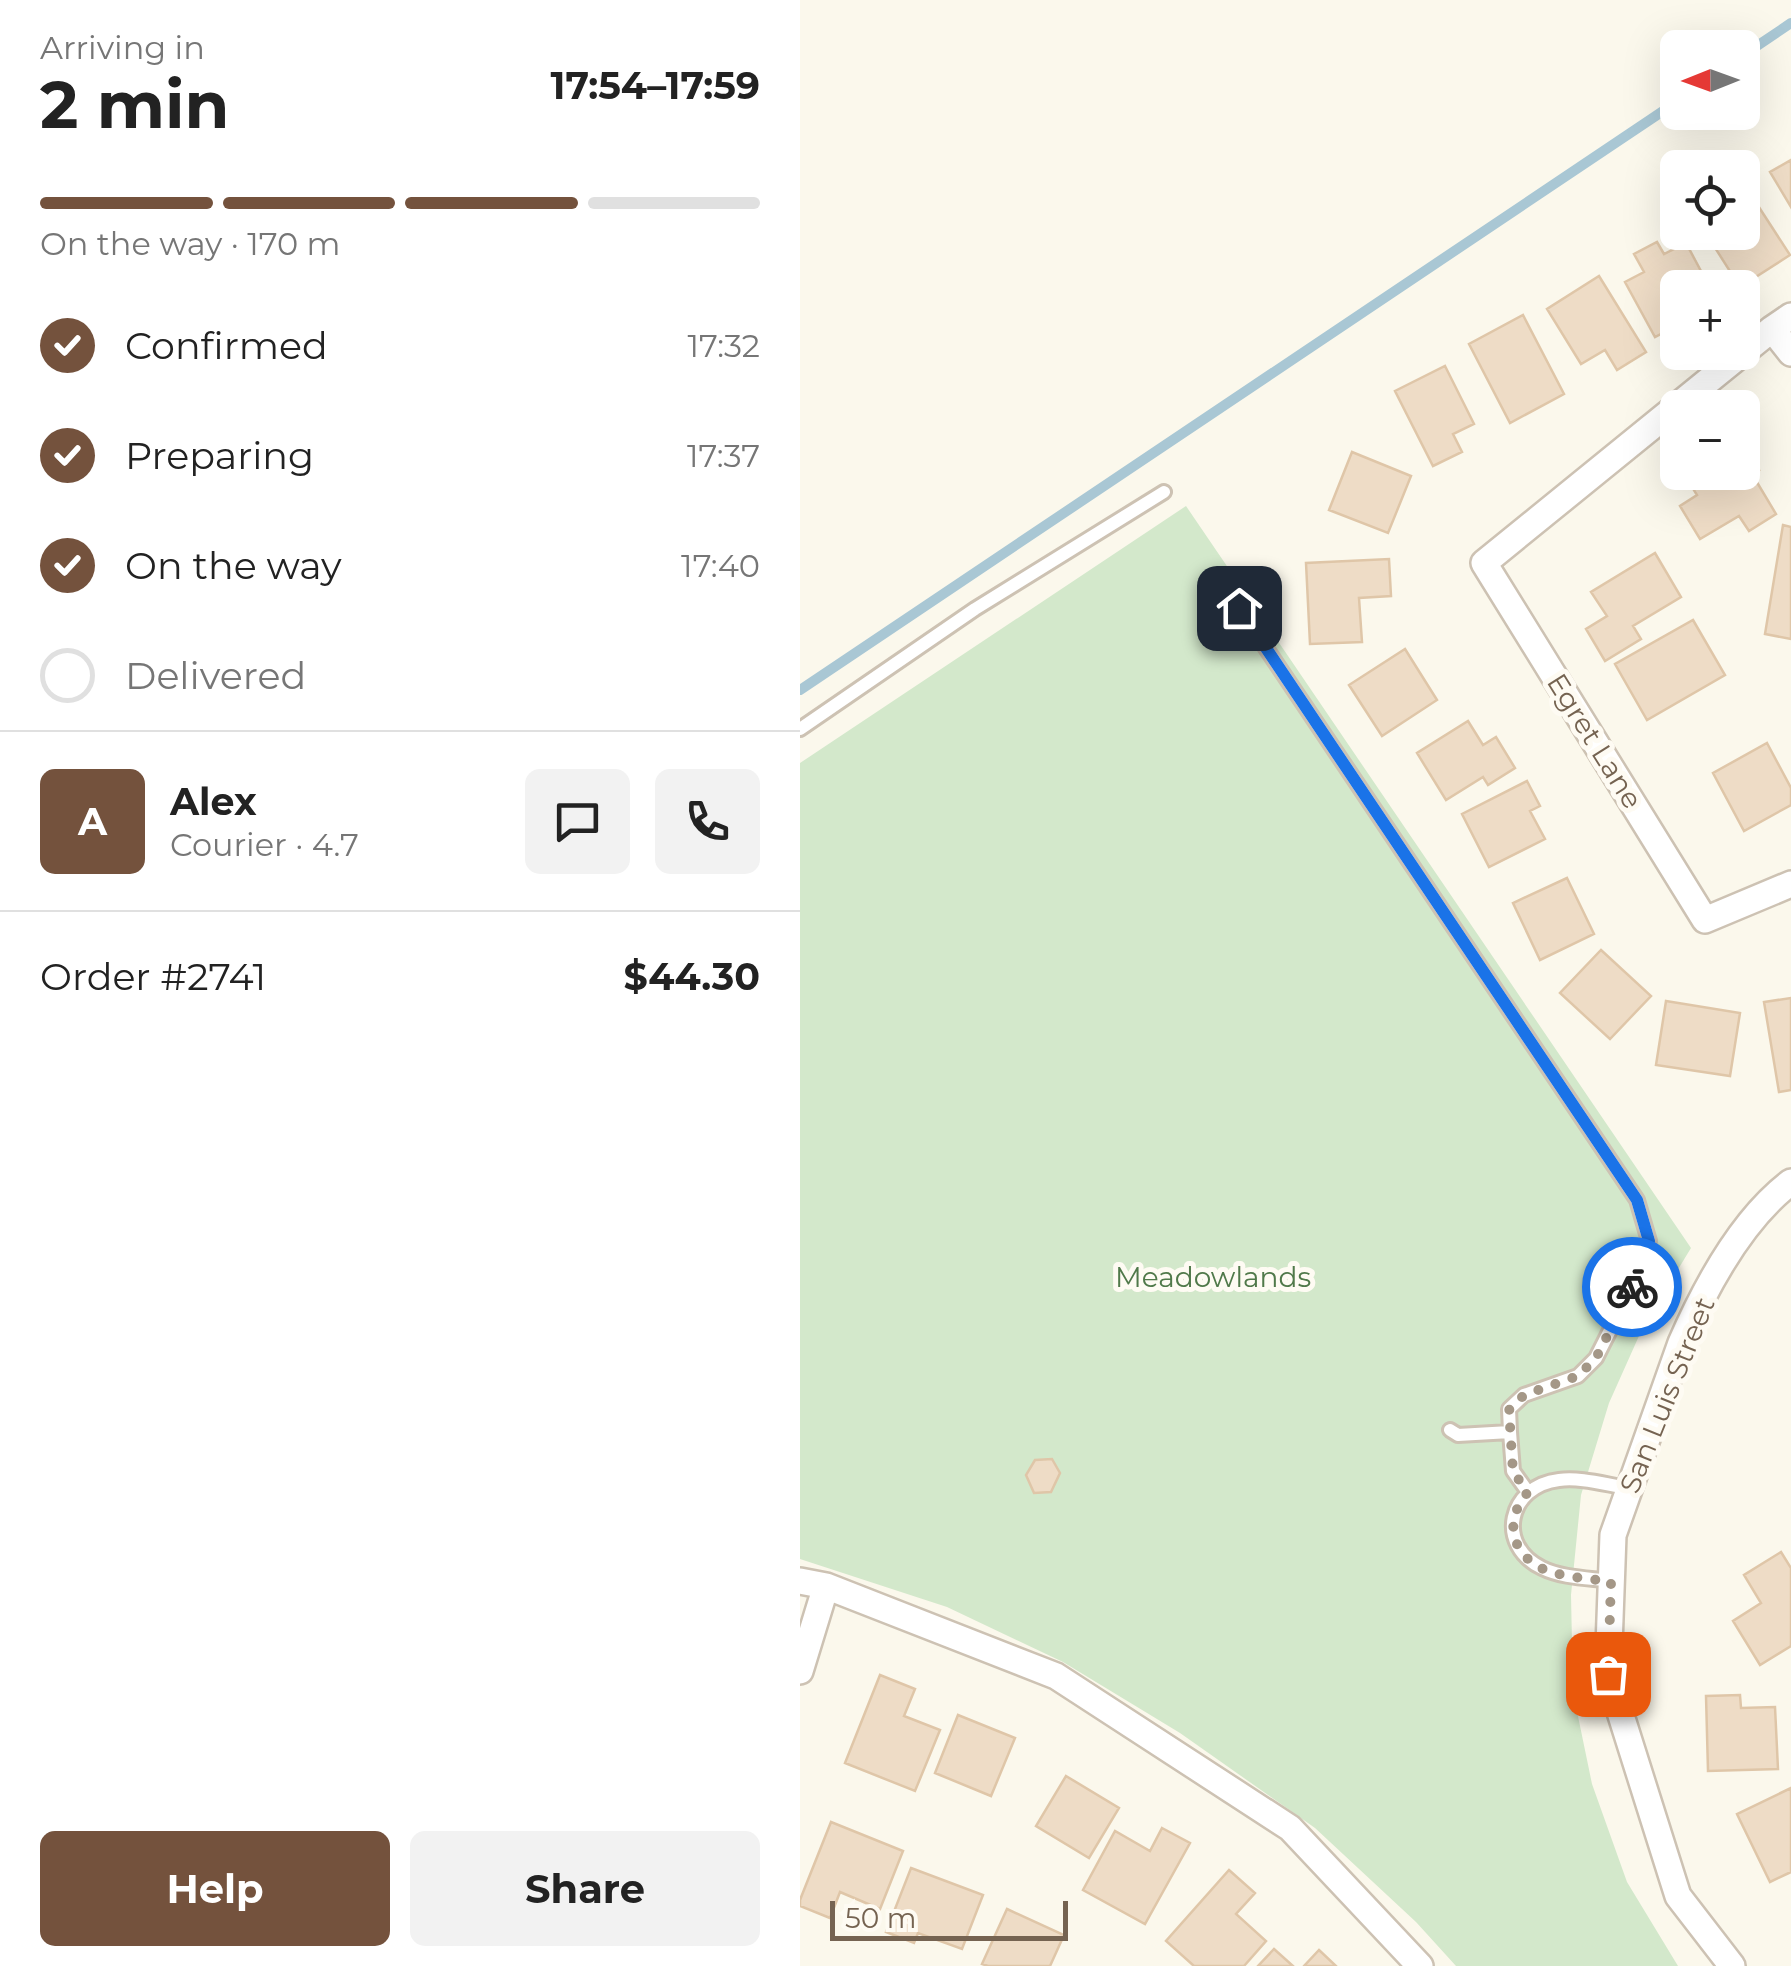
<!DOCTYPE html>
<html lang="en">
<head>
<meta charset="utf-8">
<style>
  body { margin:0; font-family:Montserrat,sans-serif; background:#f2f2f2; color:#222; height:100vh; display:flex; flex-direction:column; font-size:38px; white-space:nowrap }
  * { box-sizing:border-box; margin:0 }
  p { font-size:32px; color:#767676 }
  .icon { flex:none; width:55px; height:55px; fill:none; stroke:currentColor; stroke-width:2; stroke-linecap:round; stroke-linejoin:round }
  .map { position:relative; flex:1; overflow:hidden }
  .panel { display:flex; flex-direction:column; background:#fff; width:800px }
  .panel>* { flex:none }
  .needle { width:65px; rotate:269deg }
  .buttons { position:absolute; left:860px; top:30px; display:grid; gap:20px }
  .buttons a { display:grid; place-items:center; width:100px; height:100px; border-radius:15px; background:#fff; box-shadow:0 10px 40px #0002; font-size:50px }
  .scale { position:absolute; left:30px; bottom:25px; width:238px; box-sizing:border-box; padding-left:10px; border:5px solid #756351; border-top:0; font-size:28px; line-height:35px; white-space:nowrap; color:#756351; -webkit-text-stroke:8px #fefbf3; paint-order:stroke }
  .pin { position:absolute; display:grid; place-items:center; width:85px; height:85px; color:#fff; margin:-42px; border-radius:20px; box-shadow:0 5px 15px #0006 }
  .courier { position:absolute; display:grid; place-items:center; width:100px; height:100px; margin:-50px; border:8px solid #1a73e8; border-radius:50%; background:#fff; color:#222; box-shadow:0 2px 12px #0007 }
  .overview em { font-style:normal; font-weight:700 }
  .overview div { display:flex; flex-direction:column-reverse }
  .overview { display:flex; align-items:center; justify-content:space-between; height:170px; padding:0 40px }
  h1 { font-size:65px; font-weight:700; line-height:75px }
  .bar { display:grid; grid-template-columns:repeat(4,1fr); gap:15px 10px; align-content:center; height:120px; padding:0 40px }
  .bar i { height:12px; border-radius:8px; background:#e0e0e0 }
  .bar .on { background:#74523d }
  .bar p { grid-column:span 4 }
  .line { display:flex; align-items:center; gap:25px; padding:0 40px; border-top:2px solid #e0e0e0 }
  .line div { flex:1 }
  .round { display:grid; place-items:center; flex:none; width:105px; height:105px; border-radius:15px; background:#f2f2f2 }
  ol { padding:0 40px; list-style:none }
  li { display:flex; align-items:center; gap:30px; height:110px }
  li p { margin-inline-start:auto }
  li .icon { padding:10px; border-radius:50%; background:#74523d; color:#fff; stroke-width:4 }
  li:last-child { color:#767676 }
  li i { width:55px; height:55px; border:5px solid #e0e0e0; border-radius:50% }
  .button { display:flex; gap:20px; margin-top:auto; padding:20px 40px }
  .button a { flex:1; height:115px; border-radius:15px; background:#74523d; color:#fff; font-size:40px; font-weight:700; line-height:115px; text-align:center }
  .button a+a { background:#f2f2f2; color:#222 }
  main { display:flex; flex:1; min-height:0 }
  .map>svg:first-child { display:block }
  .green { fill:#d3e8cb }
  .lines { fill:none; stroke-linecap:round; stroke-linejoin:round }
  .stream { stroke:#a9c7d4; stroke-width:10 }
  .building { fill:#eedcc6; stroke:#dfc6a8; stroke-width:2.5 }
  .lane-casing { stroke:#cdc2b3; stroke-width:18 }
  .street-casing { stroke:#cdc2b3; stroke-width:30 }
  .lane { stroke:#fff; stroke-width:12 }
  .street { stroke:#fff; stroke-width:25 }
  .done { stroke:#a49787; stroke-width:10; stroke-dasharray:0 18 }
  .route { stroke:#1a73e8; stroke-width:12 }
  .labels { text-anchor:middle; stroke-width:10; stroke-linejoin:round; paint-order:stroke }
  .street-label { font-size:28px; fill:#756351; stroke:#fefbf3 }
  .park-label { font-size:28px; fill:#50794a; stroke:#fefbf3 }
</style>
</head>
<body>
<main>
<section class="panel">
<div class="overview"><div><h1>2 min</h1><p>Arriving in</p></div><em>17:54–17:59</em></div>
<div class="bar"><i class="on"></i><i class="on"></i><i class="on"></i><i></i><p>On the way · 170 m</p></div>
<ol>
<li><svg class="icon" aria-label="check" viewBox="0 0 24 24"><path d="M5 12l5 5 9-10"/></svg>Confirmed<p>17:32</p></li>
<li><svg class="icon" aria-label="check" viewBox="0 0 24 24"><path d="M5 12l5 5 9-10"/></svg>Preparing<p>17:37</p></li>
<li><svg class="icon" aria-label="check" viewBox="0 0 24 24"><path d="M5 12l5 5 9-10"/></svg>On the way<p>17:40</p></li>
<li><i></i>Delivered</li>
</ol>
<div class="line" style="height:180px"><b class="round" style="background:#74523d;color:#fff">A</b><div><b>Alex</b><p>Courier · 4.7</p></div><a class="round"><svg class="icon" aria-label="chat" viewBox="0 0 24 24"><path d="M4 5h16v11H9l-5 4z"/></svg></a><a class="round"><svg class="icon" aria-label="phone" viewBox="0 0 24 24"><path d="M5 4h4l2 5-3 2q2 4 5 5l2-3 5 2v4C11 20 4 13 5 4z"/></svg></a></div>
<div class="line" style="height:130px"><div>Order #2741</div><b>$44.30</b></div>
<div class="button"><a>Help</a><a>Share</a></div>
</section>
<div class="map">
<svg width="991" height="1966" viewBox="0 0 991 1966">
  <rect width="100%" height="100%" fill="#fbf8ec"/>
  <path class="green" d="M386,506L891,1248L843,1327L809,1403L781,1495L771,1595L773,1692L792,1784L827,1882L878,1966H656L616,1922L515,1828L380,1733L263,1662L147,1607L0,1559V763Z"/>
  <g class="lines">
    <path class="stream" d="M942,56L991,23
      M0,690L878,101"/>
  </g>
  <path class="building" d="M991,160V207L970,172Z
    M942,181L990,255L940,287L905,232H942Z
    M857,242L864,254L886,243L910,288H878V325L855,337L825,282L844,272L834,254Z
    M799,276L846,352L817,370L805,350L781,364L747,309Z
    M723,315L764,394L710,423L669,344Z
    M645,366L674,424L653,434L662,452L633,466L595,391Z
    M942,444L959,470L952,474L976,514L949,531L939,516L900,539L880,506L897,495L886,477L893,472H942Z
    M552,452L611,476L588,533L529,510Z
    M983,525L991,527V639L965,634Z
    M855,553L881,597L833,626L841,639L805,661L786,629L807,616L791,592Z
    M589,559L591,596L559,598L562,642L510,644L506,563Z
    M893,620L925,675L847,720L815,664Z
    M605,649L637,700L582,736L549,685Z
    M668,721L683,745L696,737L715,768L688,785L683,777L646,800L617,753Z
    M967,743L991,788V805L944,831L913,773Z
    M727,781L740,806L730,811L745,839L689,867L662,814Z
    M767,878L794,934L740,960L713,903Z
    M801,950L851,996L810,1039L760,993Z
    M991,998V1090L979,1092L964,1002Z
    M866,1001L940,1013L930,1076L856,1065Z
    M252,1459L260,1473L251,1492L234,1493L226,1475L235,1460Z
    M981,1552L991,1568V1646L960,1665L933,1621L961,1603L944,1575Z
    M80,1675L115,1689L104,1716L140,1730L115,1791L45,1763Z
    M940,1695L941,1708L975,1707L978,1769L908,1771L906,1696Z
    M158,1715L215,1738L191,1796L135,1773Z
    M266,1776L319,1808L289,1858L236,1826Z
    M991,1788V1872L970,1882L937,1814Z
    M31,1822L103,1851L80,1909L40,1892L30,1918L0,1906V1900Z
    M362,1828L390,1843L345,1924L283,1890L315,1831L350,1851Z
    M111,1868L183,1895L162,1949L118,1933L114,1943L86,1932Z
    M429,1870L455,1893L436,1914L466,1941L444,1966H394L366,1941Z
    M207,1909L264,1935L250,1966H188L182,1964Z
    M474,1949L493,1966H458Z
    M519,1950L536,1966H504Z"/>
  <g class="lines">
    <defs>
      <path id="lane" d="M439,608L837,1200L849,1241L841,1269L796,1358L778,1376L724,1395L709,1409L710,1432
        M0,729L175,609L364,492
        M650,1430L658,1435L710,1432L713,1471L728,1492
        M811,1581C789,1578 762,1578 742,1568C695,1545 708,1486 759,1480C781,1477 807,1485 829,1488"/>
      <path id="street" d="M991,316L972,329L684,563L905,920L991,884
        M972,329L991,353
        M0,1581L26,1586L256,1676L490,1828L620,1966
        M0,1671L26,1586
        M932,1966L878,1896L808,1674L813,1535L881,1343C905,1288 942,1219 991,1182"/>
    </defs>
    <use href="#lane" class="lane-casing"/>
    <use href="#street" class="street-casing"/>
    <use href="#lane" class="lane"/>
    <use href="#street" class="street"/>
  </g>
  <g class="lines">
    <path class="done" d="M808,1674L811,1582C789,1578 760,1578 739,1567C708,1549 706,1517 728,1492L713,1472L709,1410L724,1395L778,1376L796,1358L832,1287"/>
    <path class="route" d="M439,608L837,1200L849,1241L841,1269L832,1287"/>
  </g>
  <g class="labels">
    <g class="street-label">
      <text transform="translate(795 741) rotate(58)" y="10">Egret Lane</text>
      <text transform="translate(867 1395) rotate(-68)" y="10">San Luis Street</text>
    </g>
    <g class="park-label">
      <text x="413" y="1287">Meadowlands</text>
    </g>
  </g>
</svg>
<div class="buttons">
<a><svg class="needle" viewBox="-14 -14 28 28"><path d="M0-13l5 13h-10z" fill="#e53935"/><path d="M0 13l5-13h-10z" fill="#767676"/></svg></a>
<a><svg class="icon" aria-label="locate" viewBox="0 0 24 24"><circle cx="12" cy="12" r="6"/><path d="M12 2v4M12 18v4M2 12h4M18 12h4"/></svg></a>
<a>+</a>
<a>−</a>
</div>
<div class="scale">50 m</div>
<div class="pin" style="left:808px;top:1674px;background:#ea580c"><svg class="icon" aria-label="bag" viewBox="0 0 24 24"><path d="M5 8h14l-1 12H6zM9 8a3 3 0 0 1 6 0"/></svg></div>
<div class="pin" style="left:439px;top:608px;background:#1f2937"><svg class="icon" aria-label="home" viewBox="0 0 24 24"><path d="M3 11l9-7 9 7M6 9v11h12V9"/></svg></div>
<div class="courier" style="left:832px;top:1287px"><svg class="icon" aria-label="bike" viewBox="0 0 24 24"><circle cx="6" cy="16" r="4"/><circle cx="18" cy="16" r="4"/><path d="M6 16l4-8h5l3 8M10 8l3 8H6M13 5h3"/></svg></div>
</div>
</main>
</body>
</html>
